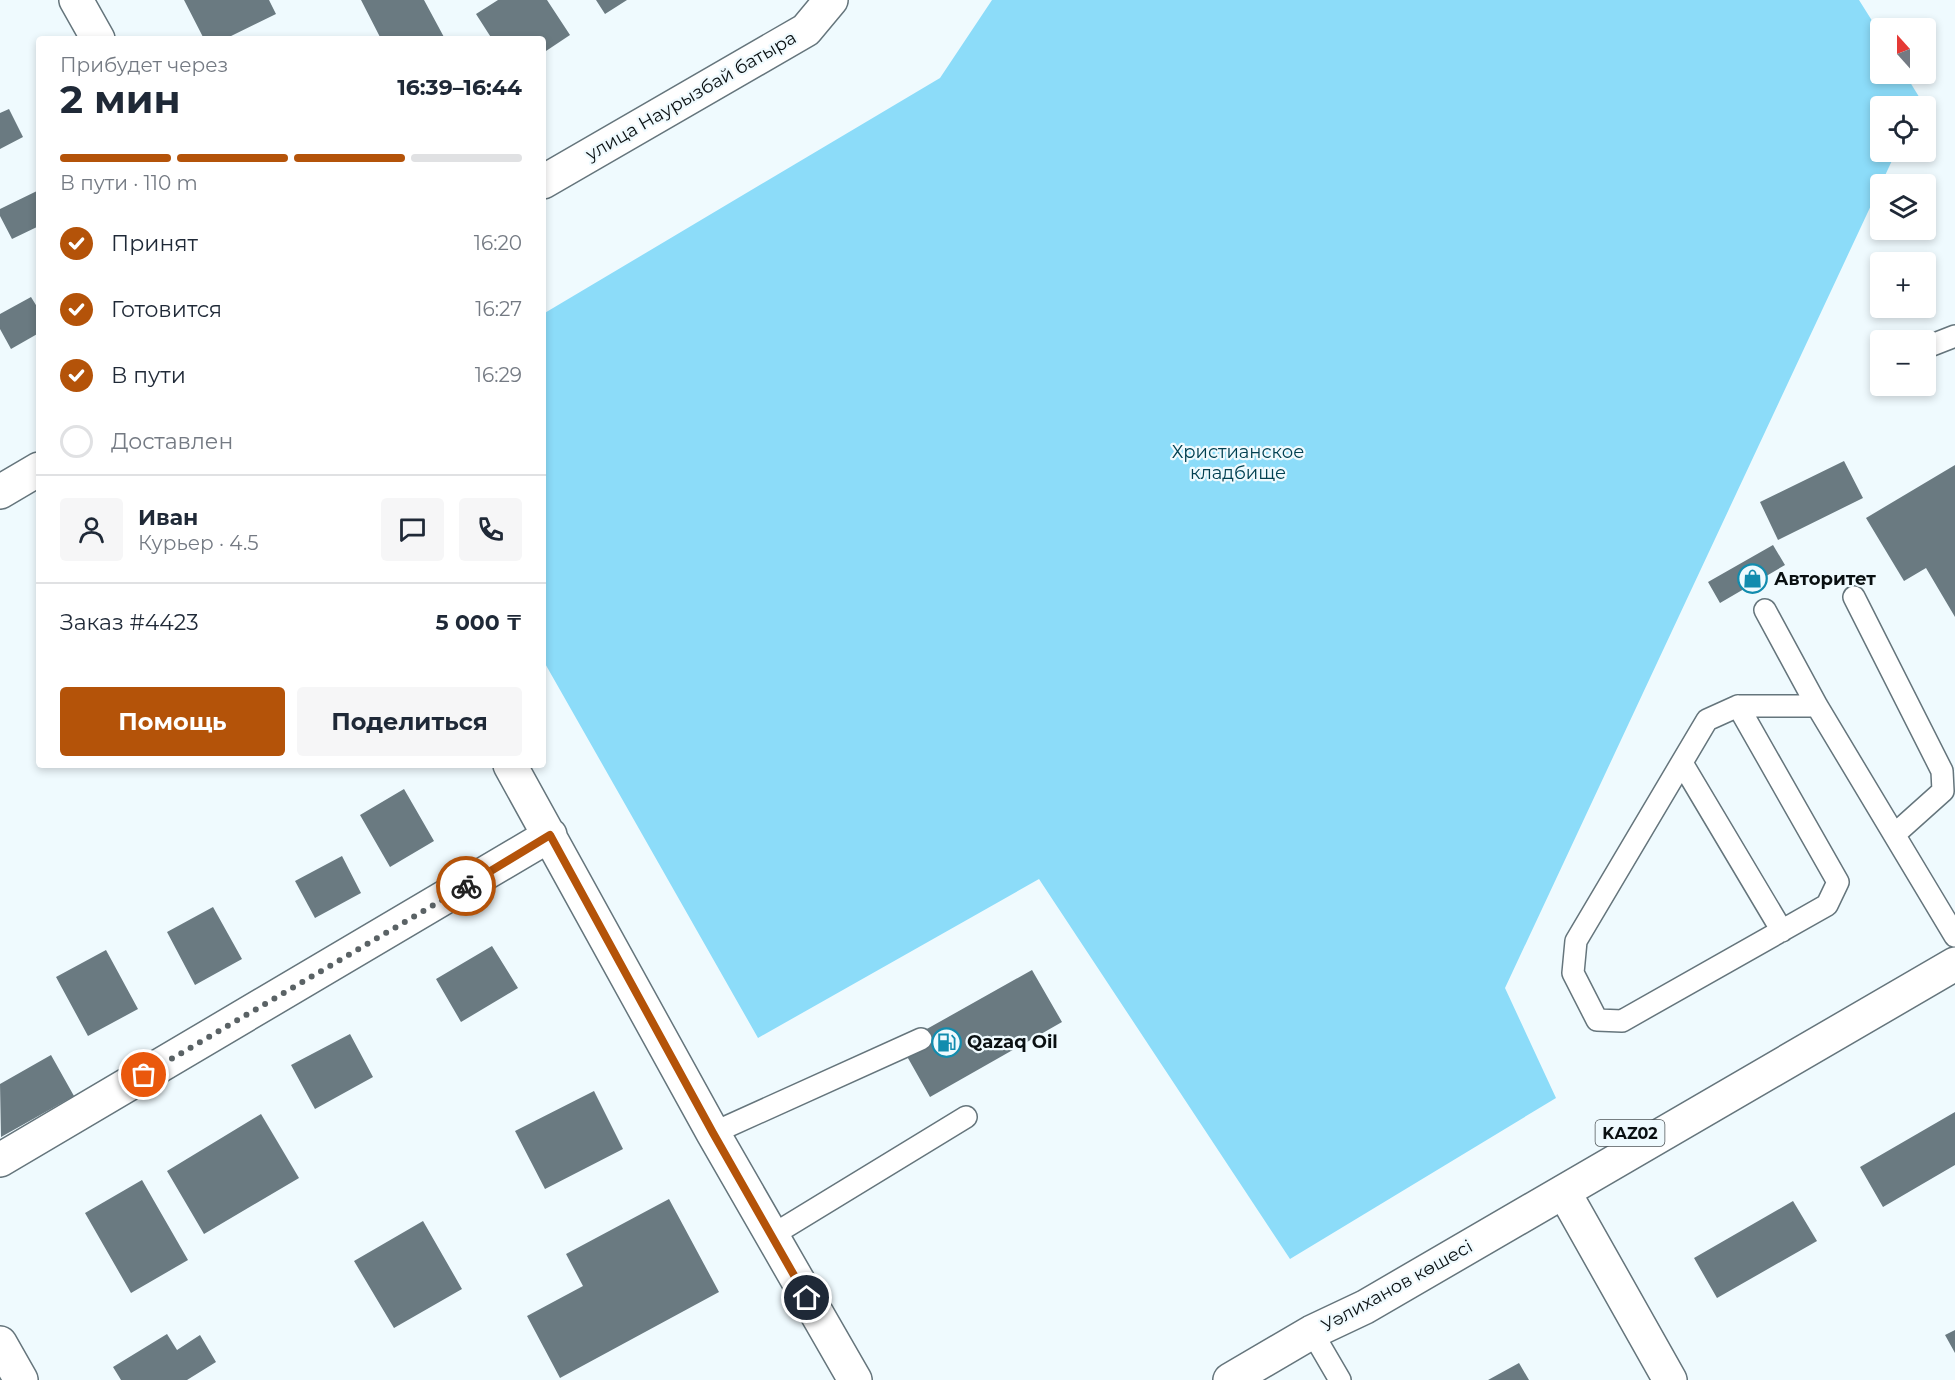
<!DOCTYPE html>
<html lang="ru">
<head>
<meta charset="utf-8">
<style>
  body { margin:0; font-family:Montserrat,sans-serif; background:#f6f6f7; color:#1f2937; height:100vh; display:flex; flex-direction:column; font-size:22px; white-space:nowrap }
  * { box-sizing:border-box; margin:0 }
  p { font-size:20px; color:#747a83 }
  .icon { flex:none; width:33px; height:33px; fill:none; stroke:currentColor; stroke-width:2; stroke-linecap:round; stroke-linejoin:round }
  .map { position:relative; flex:1; overflow:hidden }
  .drawer { position:absolute; left:36px; top:36px; width:510px; height:732px; display:flex; flex-direction:column; background:#fff; border-radius:6px; box-shadow:0 3px 9px #0003 }
  .drawer>* { flex:none }
  .needle { width:39px; rotate:339deg }
  .tools { position:absolute; left:1870px; top:18px; display:grid; gap:12px }
  .tools a { display:grid; place-items:center; width:66px; height:66px; border-radius:6px; background:#fff; box-shadow:0 3px 9px #0003; font-size:30px }
  .pin { position:absolute; display:grid; place-items:center; width:51px; height:51px; color:#fff; margin:-26px; border:3px solid #fff; border-radius:50%; box-shadow:0 2px 6px #0007 }
  .courier { position:absolute; display:grid; place-items:center; width:60px; height:60px; margin:-30px; border:4px solid #b45309; border-radius:50%; background:#fff; color:#222; box-shadow:0 2px 8px #0007 }
  .headline em { font-style:normal; font-weight:700 }
  .headline div { display:flex; flex-direction:column-reverse }
  .headline { display:flex; align-items:center; justify-content:space-between; height:102px; padding:0 24px }
  h1 { font-size:39px; font-weight:700; line-height:45px }
  .bar { display:grid; grid-template-columns:repeat(4,1fr); gap:9px 6px; align-content:center; height:72px; padding:0 24px }
  .bar i { height:8px; border-radius:4px; background:#e0e1e3 }
  .bar .current { background:#b45309 }
  .bar p { grid-column:span 4 }
  .line { display:flex; align-items:center; gap:15px; padding:0 24px; border-top:2px solid #e0e1e3 }
  .line div { flex:1 }
  .round { display:grid; place-items:center; flex:none; width:63px; height:63px; border-radius:6px; background:#f6f6f7 }
  ol { padding:0 24px; list-style:none }
  li { display:flex; align-items:center; gap:18px; height:66px }
  li p { margin-inline-start:auto }
  li .icon { padding:6px; border-radius:50%; background:#b45309; color:#fff; stroke-width:4 }
  li:last-child { color:#747a83 }
  li i { width:33px; height:33px; border:3px solid #e0e1e3; border-radius:50% }
  .cta { display:flex; gap:12px; margin-top:auto; padding:12px 24px }
  .cta a { flex:1; height:69px; border-radius:6px; background:#b45309; color:#fff; font-size:24px; font-weight:700; line-height:69px; text-align:center }
  .cta a+a { background:#f6f6f7; color:#1f2937 }
  .map>svg:first-child { display:block }
  .green { fill:#8cdcf9 }
  .building { fill:#6a7a81 }
  .lines { fill:none; stroke-linecap:round; stroke-linejoin:round }
  .service-casing { stroke:#65757c; stroke-width:24 }
  .minor-casing { stroke:#65757c; stroke-width:36 }
  .tertiary-casing { stroke:#65757c; stroke-width:36 }
  .trunk-casing { stroke:#65757c; stroke-width:36 }
  .service { stroke:#fff; stroke-width:21 }
  .minor { stroke:#fff; stroke-width:33 }
  .tertiary { stroke:#fff; stroke-width:33 }
  .trunk { stroke:#fff; stroke-width:33 }
  .done { stroke:#5a6265; stroke-width:6; stroke-dasharray:0 10.8 }
  .route { stroke:#b45309; stroke-width:8 }
  .labels { text-anchor:middle; stroke-width:4.5; stroke-linejoin:round; paint-order:stroke }
  .shield { fill:#effafe; stroke:#4f5659; stroke-width:1.5 }
  .shield-label { font-size:16px; font-weight:bold; fill:#0a1012 }
  .street-label { font-size:18px; fill:#0a1012; stroke:#effafe }
  .park-label { font-size:18px; fill:#024051; stroke:#effafe }
  .poi-label { font-size:18px; font-weight:bold; fill:#0a1012; stroke:#effafe; text-anchor:start }
</style>
</head>
<body>
<div class="map">
<svg width="1955" height="1380" viewBox="0 0 1955 1380">
  <rect width="100%" height="100%" fill="#effafe"/>
  <path class="green" d="M992,0H1859L1881,35V74H1905L1921,100L1918,106H1881V152H1896L1505,988L1556,1098L1290,1259L1039,879L758,1038L543,660V314L940,78Z"/>
  <path class="building" d="M184,0H269L276,14L225,39H204Z
    M361,0H424L445,39H381Z
    M498,0H547L570,35L543,53V39H492L476,14Z
    M596,0H627L605,14Z
    M9,109L23,137L0,149V113Z
    M39,190V226L12,239L0,216V209Z
    M31,297L39,310V333L11,349L0,329V314Z
    M1844,461L1863,498L1778,540L1760,502Z
    M1955,465V617L1926,568L1904,581L1866,518Z
    M1773,545L1785,565L1720,603L1708,582Z
    M404,789L434,841L390,867L360,815Z
    M342,856L361,893L315,918L295,881Z
    M213,907L242,959L195,985L167,932Z
    M492,946L518,988L461,1022L436,979Z
    M106,950L138,1009L88,1036L56,977Z
    M1032,970L1062,1022L930,1097L900,1044Z
    M350,1034L373,1077L315,1109L291,1065Z
    M51,1055L74,1096L1,1137L0,1084Z
    M594,1091L623,1149L545,1189L515,1131Z
    M1955,1112V1165L1883,1207L1860,1167Z
    M261,1114L299,1178L204,1234L167,1171Z
    M142,1180L188,1260L131,1293L85,1213Z
    M669,1199L719,1292L560,1378L527,1316L583,1286L566,1254Z
    M1793,1201L1817,1241L1717,1298L1694,1258Z
    M423,1221L462,1289L394,1328L354,1261Z
    M1955,1330V1353L1945,1335Z
    M167,1334L177,1350L200,1335L216,1362L187,1380H121L113,1367Z
    M1519,1363L1529,1380H1488Z"/>
  <g class="lines">
    <defs>
      <path id="service" d="M1932,345L1955,336
        M1854,597L1942,771L1943,791L1895,834
        M1765,610L1817,706L1955,936
        M1738,706L1838,882L1827,905L1622,1021L1597,1020L1573,973L1576,941L1707,720L1738,706H1817
        M1682,763L1782,931
        M713,1133L921,1039
        M771,1236L966,1117
        M1312,1332L1340,1380"/>
      <path id="minor" d="M76,0L98,39
        M543,182L806,30L831,0
        M510,765L713,1133L855,1380
        M0,1160L550,835
        M1564,1192L1670,1380"/>
      <path id="tertiary" d="M0,492L39,469
        M0,1343L21,1380"/>
      <path id="trunk" d="M1230,1380L1312,1332L1365,1307L1955,964"/>
    </defs>
    <use href="#service" class="service-casing"/>
    <use href="#minor" class="minor-casing"/>
    <use href="#tertiary" class="tertiary-casing"/>
    <use href="#trunk" class="trunk-casing"/>
    <use href="#service" class="service"/>
    <use href="#minor" class="minor"/>
    <use href="#tertiary" class="tertiary"/>
    <use href="#trunk" class="trunk"/>
  </g>
  <g class="lines">
    <path class="done" d="M144,1075L466,886"/>
    <path class="route" d="M466,886L550,835L713,1133L807,1298"/>
  </g>
  <defs>
    <symbol id="shop-ring" viewBox="-11 -11 22 22"><circle r="9.5" fill="#effafe" stroke="#128cae" stroke-width="1.5"/><path d="M-5-2.5h2.3a2.7 3.5 0 0 1 5.4 0H5L5.5 6h-11ZM-1.5-2.5h3a1.5 2.3 0 0 0-3 0Z" fill="#128cae"/></symbol>
    <symbol id="fuel-ring" viewBox="-11 -11 22 22"><circle r="9.5" fill="#effafe" stroke="#128cae" stroke-width="1.5"/><path d="M-5.5-6h7V0h2V4h1.3V-2.5L3-4.5l.8-.8L6-3V5H2.5V1h-1V6h-7ZM-4.2-4.7v3.2H.2V-4.7Z" fill="#128cae"/></symbol>
  </defs>
  <g fill-rule="evenodd">
    <use href="#shop-ring" x="1736" y="562" width="33" height="33"/>
    <use href="#fuel-ring" x="930" y="1026" width="33" height="33"/>
  </g>
  <g class="labels">
    <rect class="shield" x="1595.5" y="1120" width="69" height="26" rx="4.5"/>
    <g class="shield-label">
      <text x="1630" y="1139">KАZ02</text>
    </g>
    <g class="street-label">
      <text transform="translate(691 96) rotate(-30)" y="6">улица Наурызбай батыра</text>
      <text transform="translate(1397 1286) rotate(-29)" y="6">Уәлиханов көшесі</text>
    </g>
    <g class="park-label">
      <text x="1238" y="458">Христианское<tspan x="1238" dy="21">кладбище</tspan></text>
    </g>
    <g class="poi-label">
      <text x="1774" y="585">Авторитет</text>
      <text x="967" y="1048">Qazaq Oil</text>
    </g>
  </g>
</svg>
<div class="tools">
<a><svg class="needle" viewBox="-14 -14 28 28"><path d="M0-13l5 13h-10z" fill="#e53935"/><path d="M0 13l5-13h-10z" fill="#747a83"/></svg></a>
<a><svg class="icon" aria-label="locate" viewBox="0 0 24 24"><circle cx="12" cy="12" r="6"/><path d="M12 2v4M12 18v4M2 12h4M18 12h4"/></svg></a>
<a><svg class="icon" aria-label="layers" viewBox="0 0 24 24"><path d="M12 4l9 5-9 5-9-5zM3 14l9 5 9-5"/></svg></a>
<a>+</a>
<a>−</a>
</div>
<div class="pin" style="left:144px;top:1075px;background:#ea580c"><svg class="icon" aria-label="bag" viewBox="0 0 24 24"><path d="M5 8h14l-1 12H6zM9 8a3 3 0 0 1 6 0"/></svg></div>
<div class="pin" style="left:807px;top:1298px;background:#1f2937"><svg class="icon" aria-label="home" viewBox="0 0 24 24"><path d="M3 11l9-7 9 7M6 9v11h12V9"/></svg></div>
<div class="courier" style="left:466px;top:886px"><svg class="icon" aria-label="bike" viewBox="0 0 24 24"><circle cx="6" cy="16" r="4"/><circle cx="18" cy="16" r="4"/><path d="M6 16l4-8h5l3 8M10 8l3 8H6M13 5h3"/></svg></div>
<section class="drawer">
<div class="headline"><div><h1>2 мин</h1><p>Прибудет через</p></div><em>16:39–16:44</em></div>
<div class="bar"><i class="current"></i><i class="current"></i><i class="current"></i><i></i><p>В пути · 110 m</p></div>
<ol>
<li><svg class="icon" aria-label="check" viewBox="0 0 24 24"><path d="M5 12l5 5 9-10"/></svg>Принят<p>16:20</p></li>
<li><svg class="icon" aria-label="check" viewBox="0 0 24 24"><path d="M5 12l5 5 9-10"/></svg>Готовится<p>16:27</p></li>
<li><svg class="icon" aria-label="check" viewBox="0 0 24 24"><path d="M5 12l5 5 9-10"/></svg>В пути<p>16:29</p></li>
<li><i></i>Доставлен</li>
</ol>
<div class="line" style="height:108px"><a class="round"><svg class="icon" aria-label="person" viewBox="0 0 24 24"><circle cx="12" cy="8" r="4"/><path d="M4 21q1-7 8-7t8 7"/></svg></a><div><b>Иван</b><p>Курьер · 4.5</p></div><a class="round"><svg class="icon" aria-label="chat" viewBox="0 0 24 24"><path d="M4 5h16v11H9l-5 4z"/></svg></a><a class="round"><svg class="icon" aria-label="phone" viewBox="0 0 24 24"><path d="M5 4h4l2 5-3 2q2 4 5 5l2-3 5 2v4C11 20 4 13 5 4z"/></svg></a></div>
<div class="line" style="height:78px"><div>Заказ #4423</div><b>5 000 ₸</b></div>
<div class="cta"><a>Помощь</a><a>Поделиться</a></div>
</section>
</div>
</body>
</html>
